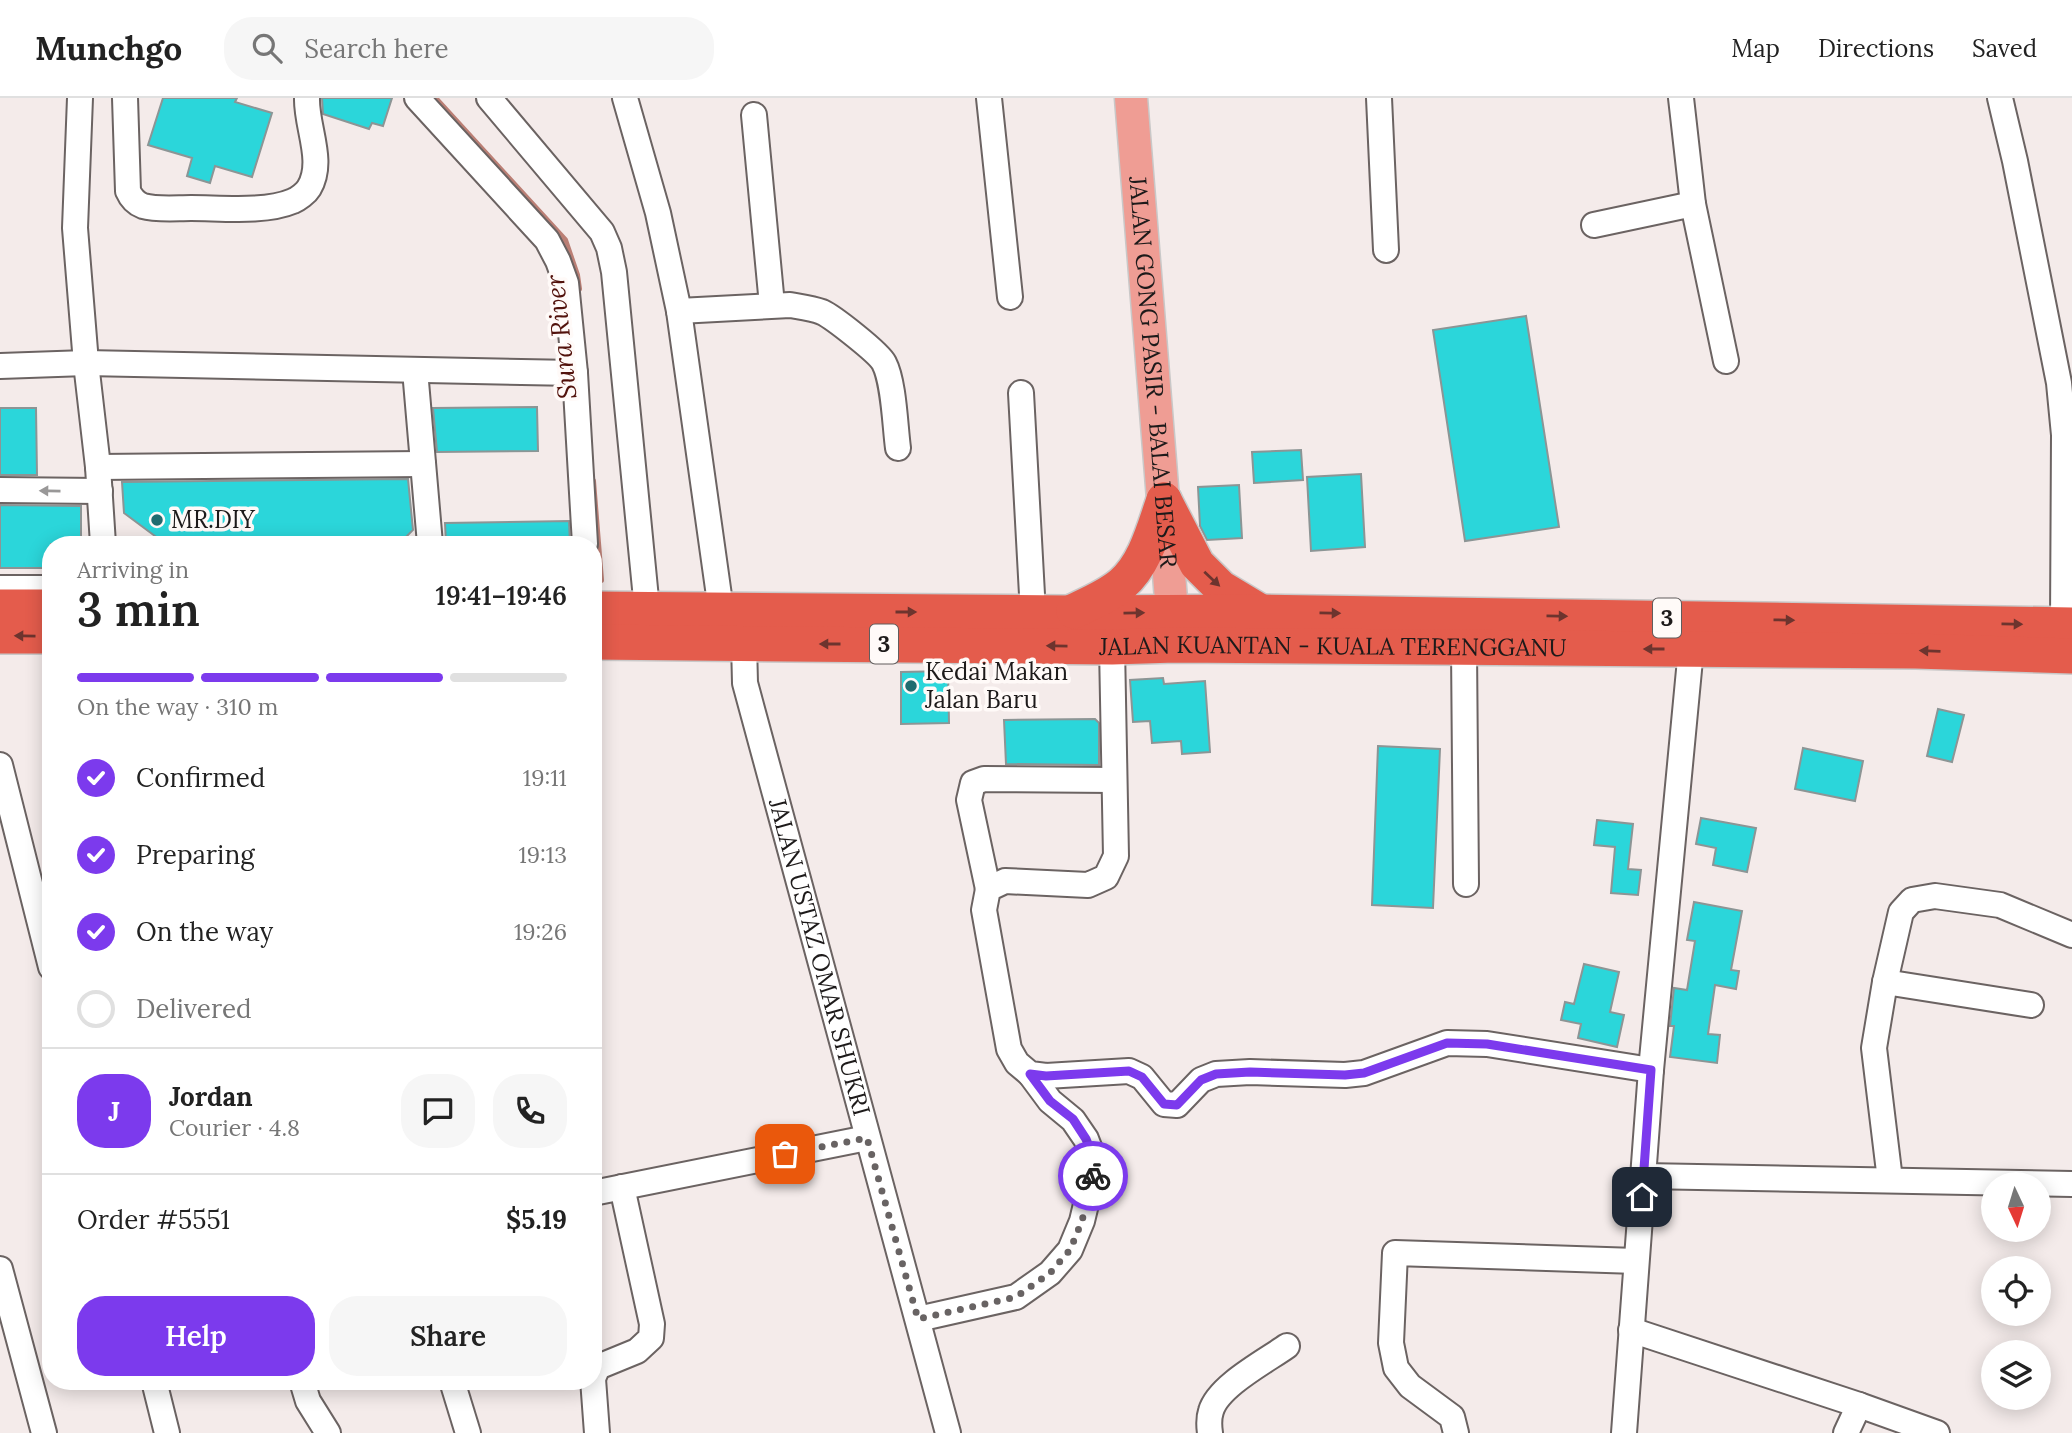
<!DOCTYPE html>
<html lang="en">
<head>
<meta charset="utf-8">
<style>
  body { margin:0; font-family:Lora,serif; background:#f6f6f6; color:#222; height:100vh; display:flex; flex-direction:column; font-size:26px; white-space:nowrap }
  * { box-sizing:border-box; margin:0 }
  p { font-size:23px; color:#767676 }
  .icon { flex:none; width:38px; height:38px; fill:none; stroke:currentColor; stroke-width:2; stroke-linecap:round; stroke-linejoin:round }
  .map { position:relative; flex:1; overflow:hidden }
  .drawer { position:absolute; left:42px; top:438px; width:560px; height:854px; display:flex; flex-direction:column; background:#fff; border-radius:28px; box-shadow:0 4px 18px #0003 }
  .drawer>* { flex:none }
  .needle { width:46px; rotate:176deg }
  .fabs { position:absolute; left:1981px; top:1074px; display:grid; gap:14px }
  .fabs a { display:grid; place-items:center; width:70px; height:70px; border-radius:50%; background:#fff; box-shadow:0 4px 18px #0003; font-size:35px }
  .pin { position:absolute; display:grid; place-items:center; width:60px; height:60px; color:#fff; margin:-30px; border-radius:14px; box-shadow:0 4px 10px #0006 }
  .courier { position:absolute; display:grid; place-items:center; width:70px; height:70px; margin:-35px; border:5px solid #7c3aed; border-radius:50%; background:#fff; color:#222; box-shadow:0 2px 9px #0007 }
  .overview em { font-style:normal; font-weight:600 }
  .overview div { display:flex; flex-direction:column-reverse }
  .overview { display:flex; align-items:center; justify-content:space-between; height:119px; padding:0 35px }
  h1 { font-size:46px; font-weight:600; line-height:52px }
  .bar { display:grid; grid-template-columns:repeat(4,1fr); gap:10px 7px; align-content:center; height:84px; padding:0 35px }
  .bar i { height:9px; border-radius:5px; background:#e0e0e0 }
  .bar .active { background:#7c3aed }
  .bar p { grid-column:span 4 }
  .line { display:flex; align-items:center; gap:18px; padding:0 35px; border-top:2px solid #e0e0e0 }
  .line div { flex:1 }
  .round { display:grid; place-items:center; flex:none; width:74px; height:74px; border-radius:28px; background:#f6f6f6 }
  ol { padding:0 35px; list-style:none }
  li { display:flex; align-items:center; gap:21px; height:77px }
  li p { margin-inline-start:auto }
  li .icon { padding:7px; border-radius:50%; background:#7c3aed; color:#fff; stroke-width:4 }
  li:last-child { color:#767676 }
  li i { width:38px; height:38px; border:4px solid #e0e0e0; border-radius:50% }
  .action { display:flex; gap:14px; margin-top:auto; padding:14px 35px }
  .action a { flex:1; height:80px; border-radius:28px; background:#7c3aed; color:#fff; font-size:28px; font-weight:600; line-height:80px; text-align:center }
  .action a+a { background:#f6f6f6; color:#222 }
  header { display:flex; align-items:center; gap:42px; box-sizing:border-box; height:98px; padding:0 35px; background:#fff; border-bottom:2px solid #e0e0e0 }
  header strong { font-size:33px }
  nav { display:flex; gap:38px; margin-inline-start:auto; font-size:24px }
  .search { width:490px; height:63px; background:#f6f6f6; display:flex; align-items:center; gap:18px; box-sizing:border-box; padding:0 24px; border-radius:28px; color:#767676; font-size:26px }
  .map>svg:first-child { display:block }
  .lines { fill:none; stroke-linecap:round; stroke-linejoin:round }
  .stream { stroke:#bb7f75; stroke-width:6 }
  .building { fill:#2bd6da; stroke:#8c9595; stroke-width:2 }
  .minor-casing { stroke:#6b6362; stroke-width:28 }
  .major-casing { stroke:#c9c8c8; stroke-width:35 }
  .highway-casing { stroke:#c9c8c8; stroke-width:38 }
  .minor { stroke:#fff; stroke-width:24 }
  .major { stroke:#ef9d94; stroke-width:32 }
  .highway { stroke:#e45c4c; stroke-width:35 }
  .oneway { fill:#999898 }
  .oneway2 { fill:#6d342e }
  .done { stroke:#686363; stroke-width:7; stroke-dasharray:0 12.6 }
  .route { stroke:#7c3aed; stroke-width:9 }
  .poi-dot { fill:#206c6f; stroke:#fffaf8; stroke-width:2.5 }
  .labels { text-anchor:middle; stroke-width:7; stroke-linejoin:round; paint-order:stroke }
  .shield { fill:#fffaf8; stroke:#615d5d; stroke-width:2 }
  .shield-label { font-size:23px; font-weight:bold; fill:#1d1a1a }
  .street-label { font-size:24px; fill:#1d1a1a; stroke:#fffaf8 }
  .poi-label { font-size:24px; fill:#1d1a1a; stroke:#fffaf8; text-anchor:start }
  .water-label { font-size:26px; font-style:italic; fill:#52120c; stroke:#fffaf8 }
</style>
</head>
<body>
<header>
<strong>Munchgo</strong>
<div class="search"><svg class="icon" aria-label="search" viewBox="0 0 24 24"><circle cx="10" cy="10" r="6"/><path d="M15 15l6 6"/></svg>Search here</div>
<nav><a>Map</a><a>Directions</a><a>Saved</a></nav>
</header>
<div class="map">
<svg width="2072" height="1335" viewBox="0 0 2072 1335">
  <rect width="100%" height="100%" fill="#f4ebea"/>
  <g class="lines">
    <path class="stream" d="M435,0L565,142L577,177L579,191
      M593,383L601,482"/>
  </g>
  <path class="building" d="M163,0H237L235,4L272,15L252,79L215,68L210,85L187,78L192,60L148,47Z
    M322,0H392L383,28L372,25L369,31L323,16Z
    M1526,218L1559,429L1465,443L1433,232Z
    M537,309L538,353L437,354L433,310Z
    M0,310H36L37,377H0Z
    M1301,352L1303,382L1254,385L1252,354Z
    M1361,376L1365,449L1311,453L1307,379Z
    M408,381L413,432L403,442L159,441L124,415L122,384Z
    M1239,387L1242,440L1207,442L1200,428L1198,389Z
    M0,407L81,408V446H51V470H0Z
    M569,423L570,446H446L445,425Z
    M948,573L949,625L901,626V574Z
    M1163,580L1164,586L1205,583L1210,654L1182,656L1181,643L1152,645L1150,623L1133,624L1130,582Z
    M1938,611L1964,617L1952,664L1927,658Z
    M1095,621L1099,625V667L1006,666L1004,622Z
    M1378,648L1440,651L1433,810L1372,807Z
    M1803,650L1863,663L1855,703L1795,691Z
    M1701,720L1756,730L1747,774L1713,767L1716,750L1696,746Z
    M1597,722L1633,726L1628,771L1641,772L1638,797L1611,795L1615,749L1594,747Z
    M1694,804L1742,813L1731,872L1739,873L1736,891L1715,887L1708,936L1720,937L1717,965L1670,959L1674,928H1670L1674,890L1687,892L1695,843L1687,842Z
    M1584,866L1619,874L1610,914L1624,917L1617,949L1578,940L1581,926L1561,922L1565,904L1574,906Z"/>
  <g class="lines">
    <defs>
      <g id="minor">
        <path d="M80,0L75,130L86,265L98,369L103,446"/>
        <path d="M125,0L128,93C131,100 135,105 143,108C157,112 176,110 191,110C221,110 265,115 293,103C298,101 306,95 309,90C325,63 306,29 307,0"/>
        <path d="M417,0L547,142L558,163L566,185L575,275L585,446"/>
        <path d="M489,0L602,134L609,150L614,174L647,511"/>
        <path d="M625,0L658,115L679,213L721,512"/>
        <path d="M989,0L1010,199"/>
        <path d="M1379,0L1386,152"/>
        <path d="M1681,0L1693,106L1726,263"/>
        <path d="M2000,0L2015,63L2059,285L2064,337L2063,526"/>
        <path d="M754,17L772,207"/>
        <path d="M1594,127L1693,106"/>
        <path d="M679,213L790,207C801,209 811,210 822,214C833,219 879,255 884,265C894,284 895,328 898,350"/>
        <path d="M0,268L86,265L575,275"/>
        <path d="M415,272L430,446"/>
        <path d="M1021,295L1033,515"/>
        <path d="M98,369L423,366"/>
        <path d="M0,392L100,393"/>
        <path d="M0,490H51"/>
        <path id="s1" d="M744,545L745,585L948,1335"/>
        <path d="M1112,549L1116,758L1106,779L1088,787L1005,783L988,791L984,812L1009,951L1017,965L1030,976L1046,978L1129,973L1142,979L1164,1006L1177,1007L1201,982L1216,976L1250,974L1345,977L1364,975L1447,945L1487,946L1651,972"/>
        <path d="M1464,550L1466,786"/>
        <path d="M0,667L51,869"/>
        <path d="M988,791L969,702L973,685L984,681L1114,682"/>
        <path d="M1885,884L2031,907"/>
        <path d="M1643,1078L2072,1086"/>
        <path d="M1890,1082L1874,950L1885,884L1901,814L1912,802L1935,798L2000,807L2072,837"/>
        <path d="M593,1095L867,1040"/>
        <path d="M0,1171L44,1335"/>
        <path d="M918,1221L1016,1199L1050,1175L1070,1152L1082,1123L1093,1077V1059L1086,1041L1073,1022L1050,1003L1030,976"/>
        <path d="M1631,1232L1859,1307L1937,1335"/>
        <path d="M593,1280L598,1269L637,1253L651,1240L652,1226L622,1089"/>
        <path d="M593,1281L597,1335"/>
        <path d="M154,1283L167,1335"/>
        <path d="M302,1283L308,1303L328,1335"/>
        <path d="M452,1283L468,1335"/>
        <path d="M1210,1335C1209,1328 1209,1319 1211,1313C1218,1288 1266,1263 1287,1248"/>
        <path d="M1456,1335L1452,1319L1410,1288L1396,1270L1391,1245L1395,1155L1636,1163"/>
        <path d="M1624,1335L1651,972L1691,551"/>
        <path d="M1846,1335L1859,1307"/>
      </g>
      <g id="major">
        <path id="s2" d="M1131,0L1174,539"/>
      </g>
      <g id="highway">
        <path d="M1164,402L1197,466L1221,490L1261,514"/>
        <path d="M0,509H51"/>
        <path d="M593,511L1068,515L1261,514L2072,527"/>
        <path d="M1074,513C1091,505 1108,498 1122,486C1146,465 1154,430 1164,402"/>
        <path d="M0,538H51"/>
        <path id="s3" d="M593,544L1112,549L1175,547L1916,553L2072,558"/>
      </g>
    </defs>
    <use href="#minor" class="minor-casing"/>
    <use href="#major" class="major-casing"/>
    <use href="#highway" class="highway-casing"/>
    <use href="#minor" class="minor"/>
    <use href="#major" class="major"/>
    <use href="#highway" class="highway"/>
  </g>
  <defs><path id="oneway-solid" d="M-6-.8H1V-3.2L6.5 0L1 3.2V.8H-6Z" transform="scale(1.75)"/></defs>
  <use class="oneway" href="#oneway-solid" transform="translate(50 393) rotate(-179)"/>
  <g class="oneway2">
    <use href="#oneway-solid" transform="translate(1212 481) rotate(43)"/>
    <use href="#oneway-solid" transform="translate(906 514)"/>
    <use href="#oneway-solid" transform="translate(1134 515) rotate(-1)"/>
    <use href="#oneway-solid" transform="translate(1330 515) rotate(1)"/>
    <use href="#oneway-solid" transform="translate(1557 518) rotate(1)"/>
    <use href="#oneway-solid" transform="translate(1784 522) rotate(1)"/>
    <use href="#oneway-solid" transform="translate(2012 526) rotate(1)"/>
    <use href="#oneway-solid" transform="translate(25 538) rotate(-179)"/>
    <use href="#oneway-solid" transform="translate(830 546) rotate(-180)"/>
    <use href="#oneway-solid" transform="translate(1057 548) rotate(-179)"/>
    <use href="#oneway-solid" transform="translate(1654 551) rotate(-180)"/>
    <use href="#oneway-solid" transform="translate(1930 553) rotate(-178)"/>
  </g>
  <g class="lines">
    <path class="done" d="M785,1056L867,1040L918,1221L1016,1199L1050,1175L1070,1152L1082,1123L1093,1078"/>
    <path class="route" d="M1093,1078V1059L1086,1041L1073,1021L1050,1003L1030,976L1046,978L1129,973L1142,979L1164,1006L1177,1007L1201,982L1216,976L1250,974L1345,977L1364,975L1447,945L1487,946L1651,972L1642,1099"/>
  </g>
  <g class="poi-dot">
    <circle cx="157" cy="422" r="7"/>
    <circle cx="911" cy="588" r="7"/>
  </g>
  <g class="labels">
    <g class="shield">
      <rect x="1653" y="500.5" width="28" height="39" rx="5"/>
      <rect x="870" y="526.5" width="28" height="39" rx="5"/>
    </g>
    <g class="shield-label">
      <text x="1667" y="528">3</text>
      <text x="884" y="554">3</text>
    </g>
    <g class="street-label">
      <text dy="8" stroke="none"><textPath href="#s2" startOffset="275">JALAN GONG PASIR - BALAI BESAR</textPath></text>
      <text dy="8" stroke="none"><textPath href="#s3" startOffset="740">JALAN KUANTAN - KUALA TERENGGANU</textPath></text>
      <text dy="8" stroke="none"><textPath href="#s1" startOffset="324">JALAN USTAZ OMAR SHUKRI</textPath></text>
    </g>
    <g class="poi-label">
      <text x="171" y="430">MR.DIY</text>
      <text x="925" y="582">Kedai Makan<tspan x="925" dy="28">Jalan Baru</tspan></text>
    </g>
    <g class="water-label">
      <text transform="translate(561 239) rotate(-96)" y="9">Sura River</text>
    </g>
  </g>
</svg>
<div class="fabs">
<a><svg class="needle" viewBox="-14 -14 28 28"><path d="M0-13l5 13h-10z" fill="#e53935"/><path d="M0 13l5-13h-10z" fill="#767676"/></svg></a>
<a><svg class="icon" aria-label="locate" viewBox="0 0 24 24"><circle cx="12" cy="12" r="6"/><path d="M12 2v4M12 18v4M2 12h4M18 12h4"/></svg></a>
<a><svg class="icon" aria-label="layers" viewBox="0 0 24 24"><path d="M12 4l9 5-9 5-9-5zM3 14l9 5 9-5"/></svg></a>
</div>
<div class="pin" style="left:785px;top:1056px;background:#ea580c"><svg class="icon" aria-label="bag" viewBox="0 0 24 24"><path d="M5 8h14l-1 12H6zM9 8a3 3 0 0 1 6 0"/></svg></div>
<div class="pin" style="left:1642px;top:1099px;background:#1f2937"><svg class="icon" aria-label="home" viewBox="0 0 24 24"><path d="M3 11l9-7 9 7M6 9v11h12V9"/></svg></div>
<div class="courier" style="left:1093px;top:1078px"><svg class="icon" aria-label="bike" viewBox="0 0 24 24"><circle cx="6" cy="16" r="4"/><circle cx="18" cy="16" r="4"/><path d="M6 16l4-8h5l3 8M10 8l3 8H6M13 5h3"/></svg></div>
<section class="drawer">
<div class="overview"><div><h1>3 min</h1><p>Arriving in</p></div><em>19:41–19:46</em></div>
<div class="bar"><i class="active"></i><i class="active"></i><i class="active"></i><i></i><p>On the way · 310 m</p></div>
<ol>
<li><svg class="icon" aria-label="check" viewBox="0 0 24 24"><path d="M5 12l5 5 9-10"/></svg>Confirmed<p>19:11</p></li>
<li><svg class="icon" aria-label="check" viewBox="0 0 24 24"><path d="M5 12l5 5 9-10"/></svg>Preparing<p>19:13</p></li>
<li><svg class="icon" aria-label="check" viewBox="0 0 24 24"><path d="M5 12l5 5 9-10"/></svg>On the way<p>19:26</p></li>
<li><i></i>Delivered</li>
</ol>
<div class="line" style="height:126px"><b class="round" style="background:#7c3aed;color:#fff">J</b><div><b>Jordan</b><p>Courier · 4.8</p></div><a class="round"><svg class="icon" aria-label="chat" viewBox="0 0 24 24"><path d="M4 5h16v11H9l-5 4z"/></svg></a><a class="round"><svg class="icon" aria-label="phone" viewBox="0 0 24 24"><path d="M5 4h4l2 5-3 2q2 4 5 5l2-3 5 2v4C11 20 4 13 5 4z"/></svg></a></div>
<div class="line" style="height:91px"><div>Order #5551</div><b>$5.19</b></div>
<div class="action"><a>Help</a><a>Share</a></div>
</section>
</div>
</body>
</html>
